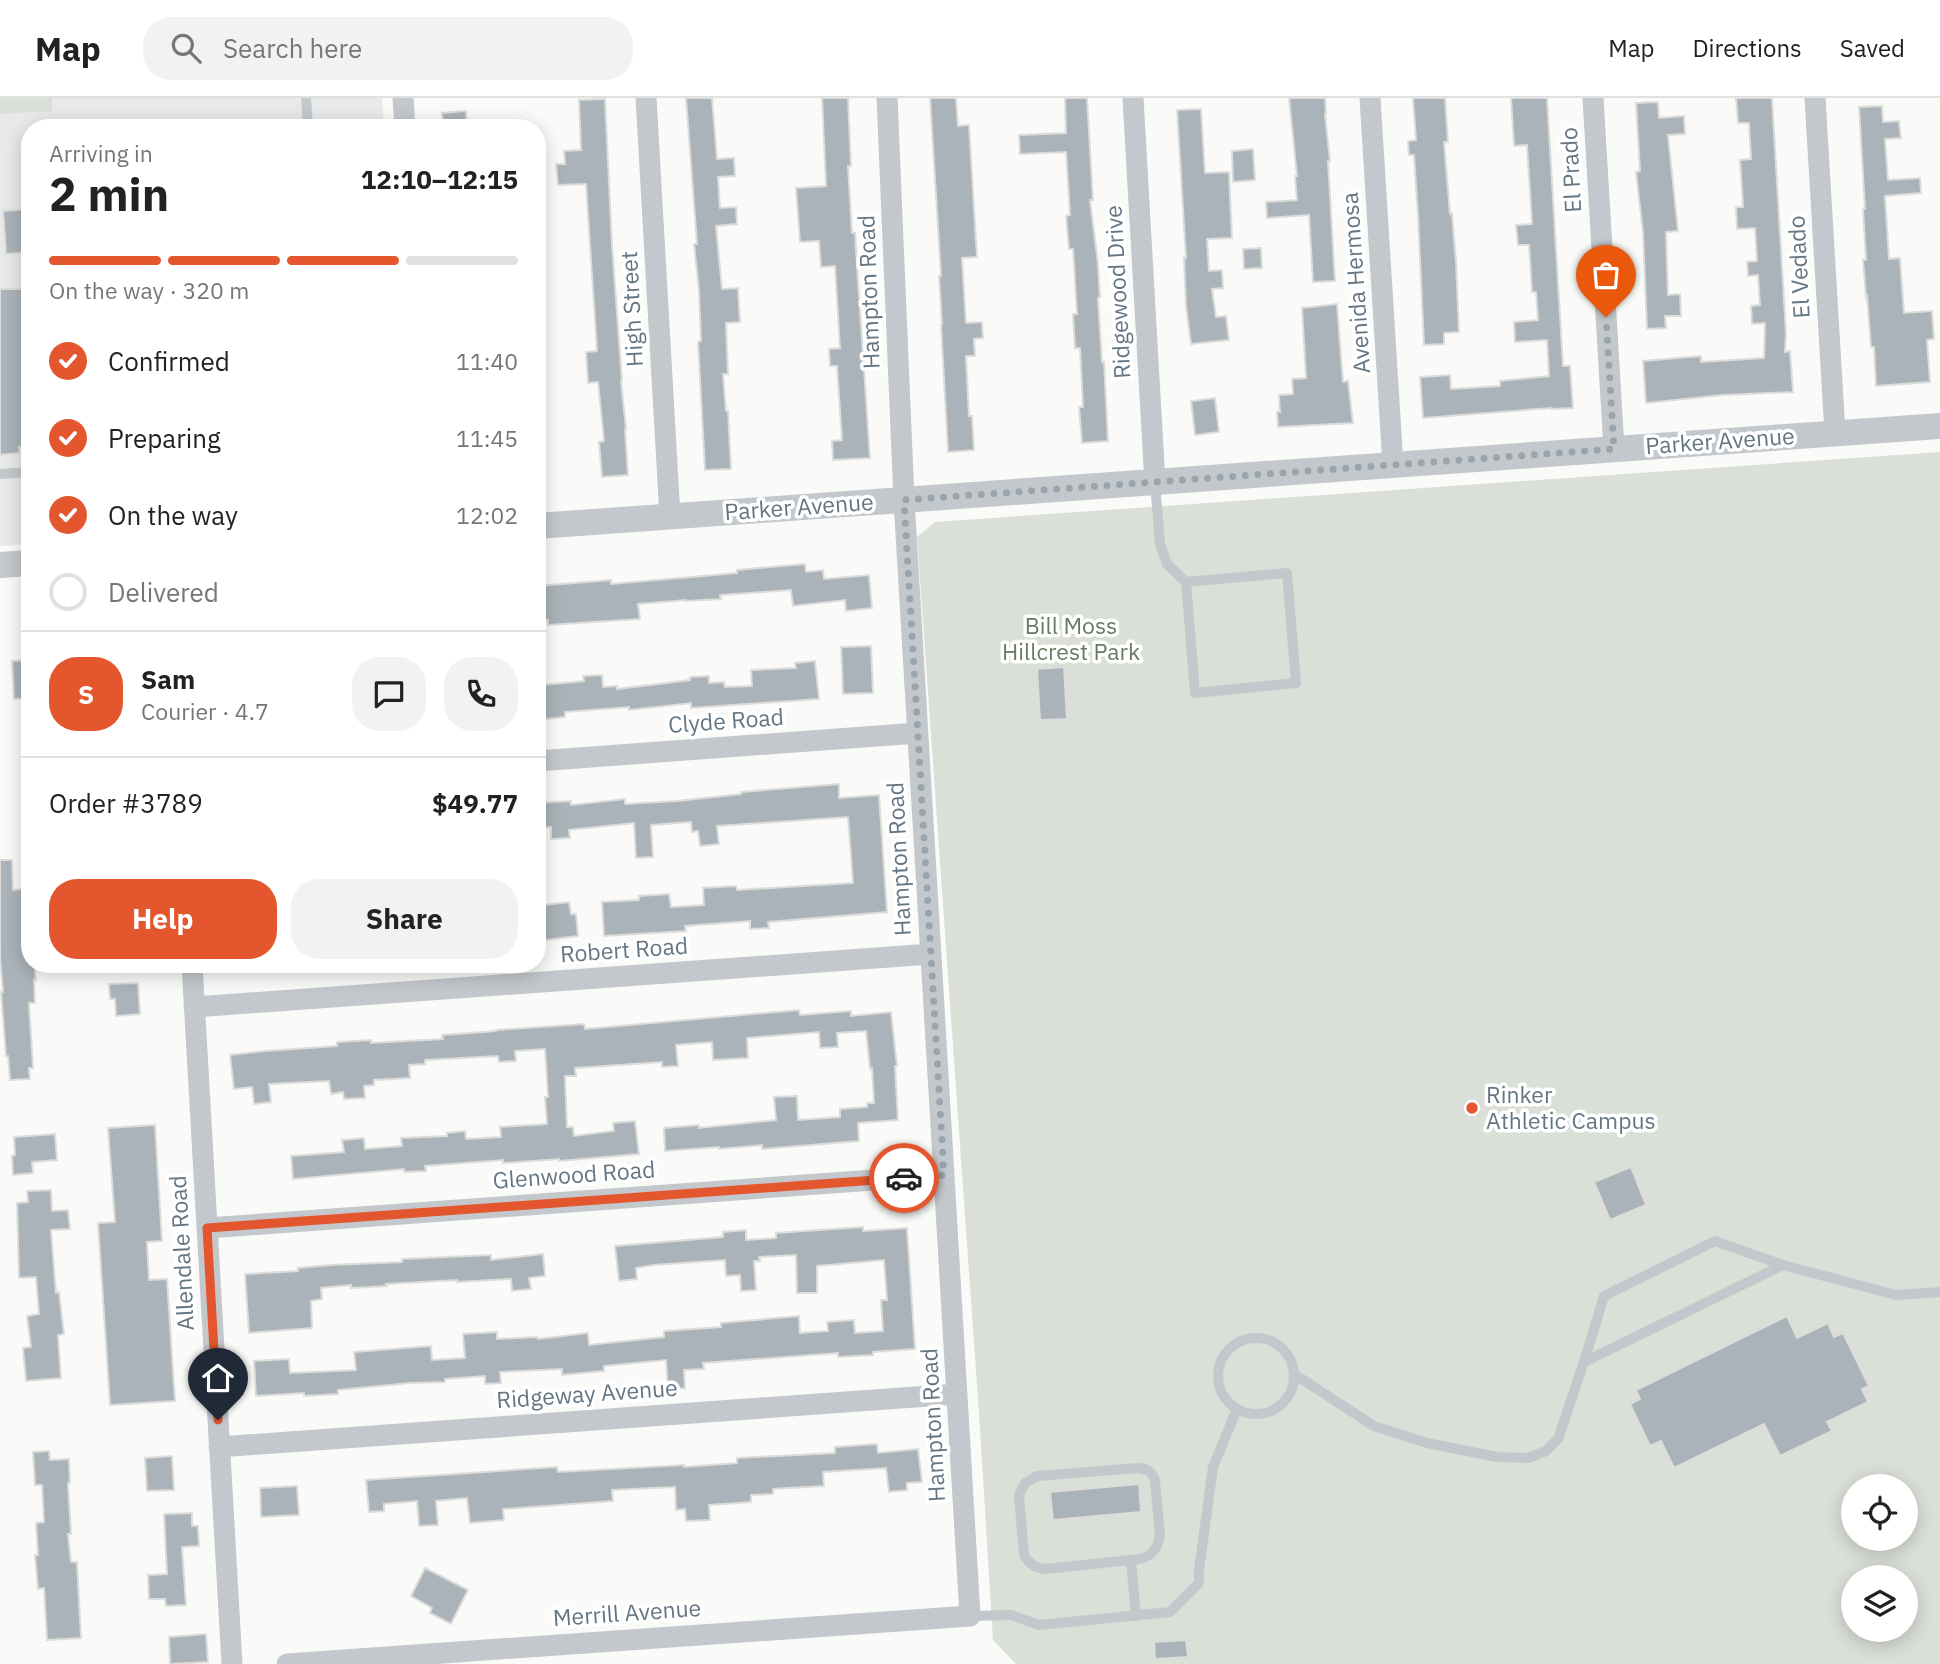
<!DOCTYPE html>
<html lang="en">
<head>
<meta charset="utf-8">
<style>
  body { margin:0; font-family:"IBM Plex Sans",sans-serif; background:#f2f2f2; color:#222; height:100vh; display:flex; flex-direction:column; font-size:26px; white-space:nowrap }
  * { box-sizing:border-box; margin:0 }
  p { font-size:23px; color:#767676 }
  .icon { flex:none; width:38px; height:38px; fill:none; stroke:currentColor; stroke-width:2; stroke-linecap:round; stroke-linejoin:round }
  .map { position:relative; flex:1; overflow:hidden }
  .details { position:absolute; left:21px; top:21px; width:525px; height:854px; display:flex; flex-direction:column; background:#fff; border-radius:28px; box-shadow:0 4px 18px #0003 }
  .details>* { flex:none }
  .tools { position:absolute; left:1841px; top:1376px; display:grid; gap:14px }
  .tools a { display:grid; place-items:center; width:77px; height:77px; border-radius:50%; background:#fff; box-shadow:0 4px 18px #0003; font-size:35px }
  .pin { position:absolute; display:grid; place-items:center; width:60px; height:60px; color:#fff; margin:-72px -30px; border-radius:50% 50% 50% 0; rotate:-45deg; box-shadow:0 0 7px #0007 }
  .pin .icon { rotate:45deg }
  .courier { position:absolute; display:grid; place-items:center; width:70px; height:70px; margin:-35px; border:5px solid #e4572e; border-radius:50%; background:#fff; color:#222; box-shadow:0 2px 9px #0007 }
  .headline em { font-style:normal; font-weight:700 }
  .headline div { display:flex; flex-direction:column-reverse }
  .headline { display:flex; align-items:center; justify-content:space-between; height:119px; padding:0 28px }
  h1 { font-size:46px; font-weight:700; line-height:52px }
  .bar { display:grid; grid-template-columns:repeat(4,1fr); gap:10px 7px; align-content:center; height:84px; padding:0 28px }
  .bar i { height:9px; border-radius:5px; background:#e0e0e0 }
  .bar .selected { background:#e4572e }
  .bar p { grid-column:span 4 }
  .line { display:flex; align-items:center; gap:18px; padding:0 28px; border-top:2px solid #e0e0e0 }
  .line div { flex:1 }
  .round { display:grid; place-items:center; flex:none; width:74px; height:74px; border-radius:28px; background:#f2f2f2 }
  ol { padding:0 28px; list-style:none }
  li { display:flex; align-items:center; gap:21px; height:77px }
  li p { margin-inline-start:auto }
  li .icon { padding:7px; border-radius:50%; background:#e4572e; color:#fff; stroke-width:4 }
  li:last-child { color:#767676 }
  li i { width:38px; height:38px; border:4px solid #e0e0e0; border-radius:50% }
  .button { display:flex; gap:14px; margin-top:auto; padding:14px 28px }
  .button a { flex:1; height:80px; border-radius:28px; background:#e4572e; color:#fff; font-size:28px; font-weight:700; line-height:80px; text-align:center }
  .button a+a { background:#f2f2f2; color:#222 }
  header { display:flex; align-items:center; gap:42px; box-sizing:border-box; height:98px; padding:0 35px; background:#fff; border-bottom:2px solid #e0e0e0 }
  header strong { font-size:33px }
  nav { display:flex; gap:38px; margin-inline-start:auto; font-size:24px }
  .search { width:490px; height:63px; background:#f2f2f2; display:flex; align-items:center; gap:18px; box-sizing:border-box; padding:0 24px; border-radius:28px; color:#767676; font-size:26px }
  .map>svg:first-child { display:block }
  .built { fill:#e8e9e9 }
  .green { fill:#dadfd7; fill-rule:evenodd }
  .building { fill:#aab3b9; stroke:#dcdcda; stroke-width:2 }
  .lines { fill:none; stroke-linecap:round; stroke-linejoin:round }
  .service { stroke:#c3c8cc; stroke-width:10 }
  .minor { stroke:#c3c8cc; stroke-width:21 }
  .tertiary { stroke:#c3c8cc; stroke-width:26 }
  .done { stroke:#99a4ac; stroke-width:7; stroke-dasharray:0 12.6 }
  .route { stroke:#e4572e; stroke-width:9 }
  .poi-dot { fill:#e4572e; stroke:#fff; stroke-width:2.5 }
  .labels { text-anchor:middle; stroke-width:7; stroke-linejoin:round; paint-order:stroke }
  .street-label { font-size:23px; fill:#657683; stroke:#fff }
  .park-label { font-size:23px; fill:#687a64; stroke:#fff }
  .poi-label { font-size:23px; fill:#657683; stroke:#fff; text-anchor:start }
</style>
</head>
<body>
<header>
<strong>Map</strong>
<div class="search"><svg class="icon" aria-label="search" viewBox="0 0 24 24"><circle cx="10" cy="10" r="6"/><path d="M15 15l6 6"/></svg>Search here</div>
<nav><a>Map</a><a>Directions</a><a>Saved</a></nav>
</header>
<div class="map">
<svg width="1940" height="1566" viewBox="0 0 1940 1566">
  <rect width="100%" height="100%" fill="#fafaf8"/>
  <path class="built" d="M0,0H382L384,30H30V446L0,448Z"/>
  <path class="green" d="M0,0H52V13L0,16Z
    M1940,354V1566H1016L993,1542L979,1315L917,439L935,424ZM1853,1388H1906V1440H1853ZM1853,1479H1906V1531H1853Z"/>
  <path class="building" d="M686,0H712L717,61L734,60L735,78L718,79L720,110L736,109L737,126L716,128L722,191L738,190L740,224L726,225L728,276H723L726,313H728L731,371L705,372L698,244L701,243L699,193L694,146H697Z
    M822,0H848L851,68H848L852,135H855L858,183L870,360L833,362L832,343L842,342L837,268H830L829,251L840,250L835,168L821,169L819,143L800,144L796,90L826,88Z
    M930,0H956L958,28L969,27L977,159L962,160L966,225L982,224L983,240L974,241L975,258H966L969,318H972L974,352L948,354L941,227L942,226L939,178H941Z
    M1065,0H1087L1093,102H1090L1098,166L1100,199L1098,200L1102,264H1104L1108,343L1082,345L1079,309H1083L1080,250H1075L1073,216H1077L1073,151H1069L1066,118L1070,117L1066,54L1020,56L1019,37L1066,35Z
    M1289,0H1325L1326,16H1325L1330,63H1328L1335,183L1313,184L1309,117L1267,120L1266,104L1297,102L1295,78H1297Z
    M1413,0H1445L1448,44H1444L1450,116L1452,115L1456,164L1459,234L1444,235V246L1424,247L1418,118L1414,57H1409L1408,43L1416,42Z
    M1511,0H1547L1563,268H1570L1573,310L1551,311V310L1423,320L1420,279L1450,277L1451,291L1500,288V283L1549,278L1547,242L1515,244L1514,224L1538,222L1536,194H1532L1529,147H1518L1516,127L1532,126L1527,47L1514,48Z
    M1736,0H1772L1786,236L1785,254L1790,253L1793,294L1723,297L1646,305L1643,263L1701,258V264L1764,260L1765,225L1752,226L1751,208L1760,207L1758,177L1748,178L1747,164L1757,163L1755,130L1737,131L1736,109H1743L1740,62L1751,61L1749,25H1738Z
    M605,1L612,147L622,283H621L626,331H625L628,377L602,379L599,344L604,343L598,284L588,285L586,254L597,253L586,86L558,87L556,66H565L564,53L581,52L579,2Z
    M1658,4L1659,20L1684,18L1685,36L1668,37L1678,133L1666,134L1668,197L1680,196L1681,218H1665L1666,230L1647,231L1643,135L1636,74L1640,73L1636,5Z
    M1882,8L1883,24L1899,23L1901,40L1885,41L1888,82L1920,80L1921,95L1885,98L1889,161L1900,160L1904,215L1932,213L1934,241L1927,242L1930,284L1876,288L1874,249H1871L1867,198L1866,199L1863,162H1866L1863,111H1865L1859,9Z
    M1201,11L1205,75L1229,74L1232,140L1207,141L1209,173L1222,172L1223,190L1212,191L1216,219L1226,218L1229,242L1191,246L1186,208L1184,160H1186L1177,12Z
    M466,13L467,30H443L442,15Z
    M1253,51L1255,82L1233,84L1232,53Z
    M30,111V154L6,156L3,113Z
    M1261,150L1262,170L1244,171L1243,151Z
    M0,191H29L30,202V348L19,349L20,355L0,357Z
    M1337,206L1343,284L1348,283L1353,325L1278,329L1277,314H1280L1279,297L1293,296L1292,281L1306,280L1302,210Z
    M1215,300L1219,334L1195,337L1191,303Z
    M805,466L806,474L823,472L824,481L869,477L872,510L846,513L845,502L793,508L791,492L720,497L721,501L686,503V502L638,506L640,521L548,527V522L537,523V488L611,482V486L737,475V472Z
    M871,548L873,595L843,596L841,549Z
    M30,562V600L14,601L12,563Z
    M815,563L819,601L691,610V605L629,612V609L565,614V619L537,622V597H542V587L584,583L583,578L602,577L603,589L617,588V591L690,582V579L709,578V585L724,584L725,589L752,588L751,572L796,570L795,565Z
    M1064,569L1067,621L1040,622L1037,571Z
    M839,686V700L879,697L887,814L768,824L769,830L750,831V823L685,828L686,833L604,838L602,804L639,802V798L669,796L671,809L704,807L703,790L736,788L737,792L853,785L848,719L717,728L719,746L700,748L698,733L692,734L691,724L651,727L653,759L636,760L634,725L569,732L570,740L551,741V729L538,730L537,705L571,703V707L625,701V706L677,703L741,696V694Z
    M0,762H12L13,792L22,791L23,810L30,809V866H34L36,882H34L35,905H29L33,970H29L30,981L10,982L8,958H6L1,894H3L0,858Z
    M569,804L571,816H576L578,838L537,843V808Z
    M138,885L140,916L116,918L115,901H110L109,886Z
    M799,912L800,917L851,913V918L891,914L897,968H895L898,1022L858,1025L859,1043L762,1051V1047L719,1051V1049L665,1053L664,1030L699,1027V1030L776,1022L774,999L797,998L798,1022L840,1019V1011L867,1009V1005H874L872,970L870,971L866,933L837,935L838,949L820,950L819,934L747,940L748,960L713,962L712,944L676,947L678,968L662,969V964L575,970L576,978H565L567,1029H573L574,1038L614,1033L613,1025L635,1023L639,1056L559,1063V1061L503,1065V1062L425,1068L426,1073L404,1074V1071L293,1081L291,1058L344,1054L342,1042L364,1040L365,1051L402,1048L401,1040L447,1038V1035L465,1033L466,1041L501,1039L500,1029L547,1026L545,999H548L545,951L515,953L516,963L499,964L498,958L425,962V966L409,967L410,980L374,982V987L364,988L365,1000L344,1001L343,994L331,996L329,983L269,986L271,1004L254,1006L252,989L234,991L230,957L265,953L337,948V944L371,942V945L443,941L442,937L496,933V932L584,926L585,931Z
    M155,1027L162,1143L147,1144L149,1182L167,1181L175,1303L110,1307L98,1125L115,1124L108,1030Z
    M55,1036L57,1062L32,1064L33,1075L13,1077L12,1058L15,1057L14,1039Z
    M1631,1069L1646,1107L1610,1122L1594,1084Z
    M51,1092L52,1113L68,1112L70,1131L51,1132L56,1195L59,1194L64,1236L58,1237L61,1280L26,1283L23,1250L31,1249L27,1218L39,1216L36,1179L19,1180L17,1105L28,1104L27,1093Z
    M863,1129V1133L907,1130L915,1251L873,1254V1257L838,1259V1255L703,1265L704,1271L684,1272L685,1290L668,1291L666,1262L604,1268V1273L562,1277V1271L500,1274L501,1285L485,1286V1278L445,1281V1284L410,1285L338,1292V1296L304,1298V1295L256,1298L254,1263L289,1261L290,1275L356,1272L354,1254L431,1248L432,1262L465,1260L463,1236L497,1234V1241L537,1239L538,1241L588,1235L589,1247L664,1239V1233L721,1229V1225L799,1218L800,1235L828,1233L827,1224L854,1222L855,1235L883,1233L881,1202H887L884,1162L817,1168V1195H797L796,1157L759,1159L760,1163H754L756,1192L741,1193L740,1177L726,1178L725,1162L653,1167L636,1170L637,1181L619,1183L615,1148L723,1139V1134L746,1132V1142L776,1140V1135Z
    M543,1156L545,1178L529,1180L531,1191L512,1193L511,1181L457,1184V1182L386,1186L387,1188L351,1190V1187L321,1190L322,1201L311,1203L312,1230L249,1235L245,1176L298,1173V1170L331,1167L402,1164V1161L491,1157V1162Z
    M1787,1218L1797,1240L1828,1225L1834,1239L1843,1235L1869,1288L1862,1291L1868,1304L1827,1324L1832,1333L1780,1358L1764,1326L1674,1370L1661,1343L1650,1348L1630,1306L1640,1301L1636,1292Z
    M877,1346L878,1355L918,1351L922,1384L907,1385V1392L889,1394L886,1370L823,1374L824,1388L773,1391V1396L751,1397V1404L709,1407L710,1422L686,1423L685,1411L676,1412L675,1389L612,1392L613,1403L503,1411L504,1422L470,1425L467,1400L436,1403L438,1427L419,1428L417,1403L384,1406V1413L369,1414L366,1382L557,1369L558,1374L684,1367V1369L737,1365V1360L835,1355V1349Z
    M49,1353L50,1362L69,1361L70,1385H68L71,1436H68L71,1464H77L81,1540L47,1542L44,1490L38,1491L35,1457H38L36,1425L44,1424L42,1387H35L33,1354Z
    M172,1358L174,1392L147,1393L145,1360Z
    M1139,1386L1141,1414L1053,1422L1050,1394Z
    M297,1388L299,1417L261,1419L260,1390Z
    M192,1415V1428H198L199,1448L182,1449L186,1507L166,1508L165,1501H149L148,1477L167,1476L164,1416Z
    M425,1470L468,1492L451,1526L430,1515L432,1510L411,1498Z
    M206,1536L208,1564L170,1566L169,1539Z
    M1186,1542L1188,1559L1155,1561L1154,1544Z"/>
  <g class="lines">
    <path class="service" d="M306,0L308,30
      M0,376L30,374
      M1155,385L1160,446L1167,466L1186,484L1287,475L1296,585L1195,595L1186,484
      M1218 1278a38 38 0 1 1 76 0a38 38 0 1 1-76 0Z
      M1584,1264L1604,1198L1715,1143L1783,1167
      M1294,1276L1374,1328L1427,1345L1497,1359L1528,1360L1546,1353L1558,1341L1584,1264L1783,1167L1896,1197L1940,1194
      M1131,1462C1148,1461 1157,1455 1160,1437L1155,1383C1152,1374 1148,1371 1138,1370L1037,1378L1025,1385L1019,1398L1024,1457C1029,1466 1035,1470 1045,1471L1131,1462L1136,1518
      M970,1518L1011,1517L1039,1527L1170,1514L1199,1485V1472L1213,1369L1237,1311"/>
    <path class="minor" d="M403,0L405,30
      M646,0L670,419
      M1133,0L1155,385
      M1370,0L1393,367
      M1593,0L1614,351
      M1815,0L1835,335
      M537,663L918,635
      M192,866L232,1566
      M194,909L931,856
      M207,1130L944,1077
      M219,1349L957,1296
      M287,1566L970,1518L904,402L887,0"/>
    <path class="tertiary" d="M537,428L1940,328
      M0,467L30,465"/>
  </g>
  <g class="lines">
    <path class="done" d="M904,1080L944,1077L904,402L1614,351L1606,219"/>
    <path class="route" d="M218,1322L207,1130L904,1080"/>
  </g>
  <circle class="poi-dot" cx="1472" cy="1010" r="7"/>
  <g class="labels">
    <g class="street-label">
      <text transform="translate(1571 72) rotate(-93)" y="8">El Prado</text>
      <text transform="translate(1799 169) rotate(-93)" y="8">El Vedado</text>
      <text transform="translate(1356 185) rotate(-94)" y="8">Avenida Hermosa</text>
      <text transform="translate(869 194) rotate(-92)" y="8">Hampton Road</text>
      <text transform="translate(1118 194) rotate(-93)" y="8">Ridgewood Drive</text>
      <text transform="translate(632 211) rotate(-93)" y="8">High Street</text>
      <text transform="translate(1720 343) rotate(-4)" y="8">Parker Avenue</text>
      <text transform="translate(799 409) rotate(-4)" y="8">Parker Avenue</text>
      <text transform="translate(726 623) rotate(-4)" y="8">Clyde Road</text>
      <text transform="translate(899 761) rotate(-93)" y="8">Hampton Road</text>
      <text transform="translate(624 852) rotate(-4)" y="8">Robert Road</text>
      <text transform="translate(574 1077) rotate(-4)" y="8">Glenwood Road</text>
      <text transform="translate(182 1155) rotate(-93)" y="8">Allendale Road</text>
      <text transform="translate(587 1296) rotate(-4)" y="8">Ridgeway Avenue</text>
      <text transform="translate(933 1327) rotate(-93)" y="8">Hampton Road</text>
      <text transform="translate(627 1515) rotate(-4)" y="8">Merrill Avenue</text>
    </g>
    <g class="park-label">
      <text x="1071" y="536">Bill Moss<tspan x="1071" dy="26">Hillcrest Park</tspan></text>
    </g>
    <g class="poi-label">
      <text x="1486" y="1005">Rinker<tspan x="1486" dy="26">Athletic Campus</tspan></text>
    </g>
  </g>
</svg>
<div class="tools">
<a><svg class="icon" aria-label="locate" viewBox="0 0 24 24"><circle cx="12" cy="12" r="6"/><path d="M12 2v4M12 18v4M2 12h4M18 12h4"/></svg></a>
<a><svg class="icon" aria-label="layers" viewBox="0 0 24 24"><path d="M12 4l9 5-9 5-9-5zM3 14l9 5 9-5"/></svg></a>
</div>
<div class="pin" style="left:1606px;top:219px;background:#ea580c"><svg class="icon" aria-label="bag" viewBox="0 0 24 24"><path d="M5 8h14l-1 12H6zM9 8a3 3 0 0 1 6 0"/></svg></div>
<div class="pin" style="left:218px;top:1322px;background:#1f2937"><svg class="icon" aria-label="home" viewBox="0 0 24 24"><path d="M3 11l9-7 9 7M6 9v11h12V9"/></svg></div>
<div class="courier" style="left:904px;top:1080px"><svg class="icon" aria-label="car" viewBox="0 0 24 24"><path d="M5 17H2v-5l4-1 3-4h7l3 4 3 1v5h-3M9 17h6M6 11h13"/><circle cx="7" cy="17" r="2"/><circle cx="17" cy="17" r="2"/></svg></div>
<section class="details">
<div class="headline"><div><h1>2 min</h1><p>Arriving in</p></div><em>12:10–12:15</em></div>
<div class="bar"><i class="selected"></i><i class="selected"></i><i class="selected"></i><i></i><p>On the way · 320 m</p></div>
<ol>
<li><svg class="icon" aria-label="check" viewBox="0 0 24 24"><path d="M5 12l5 5 9-10"/></svg>Confirmed<p>11:40</p></li>
<li><svg class="icon" aria-label="check" viewBox="0 0 24 24"><path d="M5 12l5 5 9-10"/></svg>Preparing<p>11:45</p></li>
<li><svg class="icon" aria-label="check" viewBox="0 0 24 24"><path d="M5 12l5 5 9-10"/></svg>On the way<p>12:02</p></li>
<li><i></i>Delivered</li>
</ol>
<div class="line" style="height:126px"><b class="round" style="background:#e4572e;color:#fff">S</b><div><b>Sam</b><p>Courier · 4.7</p></div><a class="round"><svg class="icon" aria-label="chat" viewBox="0 0 24 24"><path d="M4 5h16v11H9l-5 4z"/></svg></a><a class="round"><svg class="icon" aria-label="phone" viewBox="0 0 24 24"><path d="M5 4h4l2 5-3 2q2 4 5 5l2-3 5 2v4C11 20 4 13 5 4z"/></svg></a></div>
<div class="line" style="height:91px"><div>Order #3789</div><b>$49.77</b></div>
<div class="button"><a>Help</a><a>Share</a></div>
</section>
</div>
</body>
</html>
